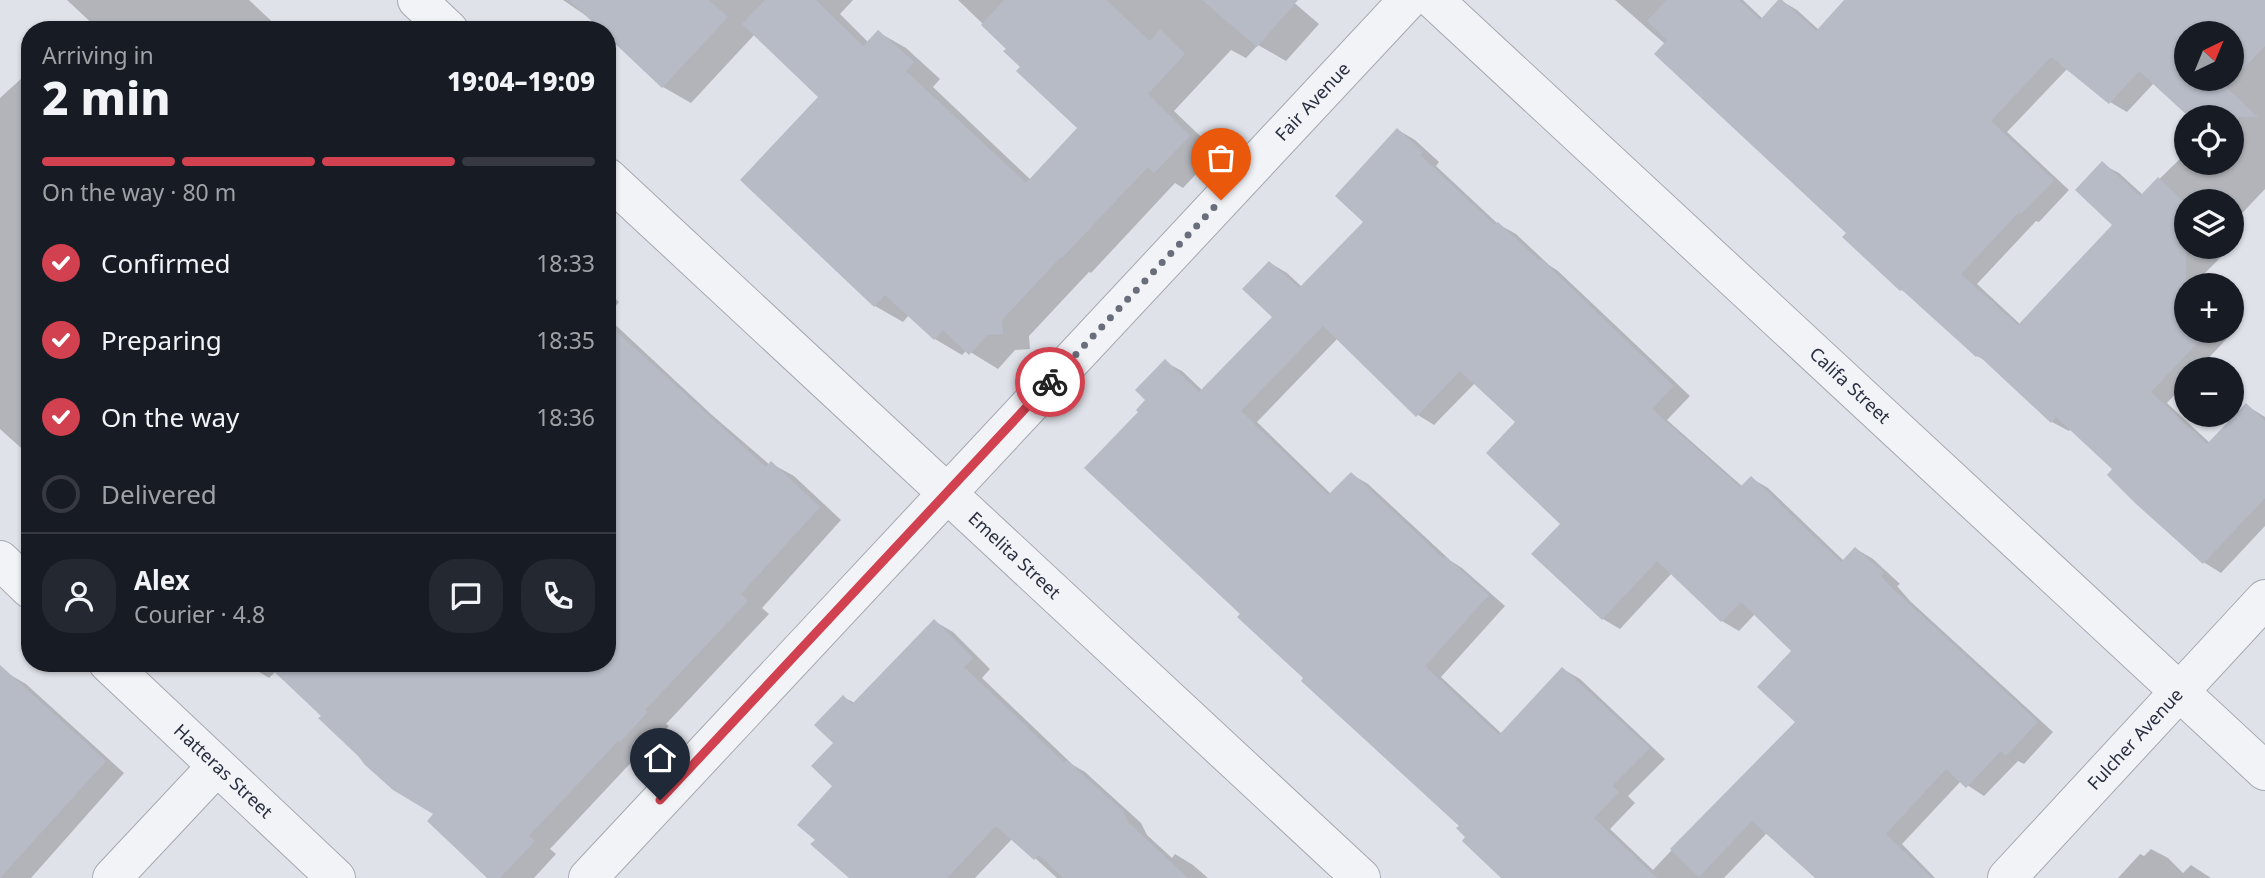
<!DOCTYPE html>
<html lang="en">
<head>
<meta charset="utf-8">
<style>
  body { margin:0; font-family:"Noto Sans",sans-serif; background:#242831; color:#f1f3f6; height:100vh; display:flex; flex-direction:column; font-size:26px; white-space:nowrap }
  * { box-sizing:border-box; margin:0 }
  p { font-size:23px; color:#9ea1a6 }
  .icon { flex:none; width:38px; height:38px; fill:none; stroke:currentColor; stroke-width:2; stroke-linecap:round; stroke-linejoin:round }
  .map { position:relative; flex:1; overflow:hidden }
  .side { position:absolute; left:21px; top:21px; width:595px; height:651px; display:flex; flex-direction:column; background:#171b24; border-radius:28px; box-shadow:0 2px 5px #0004 }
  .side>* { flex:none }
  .needle { width:46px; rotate:43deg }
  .controls { position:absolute; left:2174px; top:21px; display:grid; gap:14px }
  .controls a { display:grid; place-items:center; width:70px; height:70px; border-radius:50%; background:#171b24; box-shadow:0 2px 5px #0004; font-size:35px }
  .pin { position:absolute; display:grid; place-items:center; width:60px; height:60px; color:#fff; margin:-72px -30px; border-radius:50% 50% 50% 0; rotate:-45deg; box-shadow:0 0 7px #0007 }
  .pin .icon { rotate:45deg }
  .courier { position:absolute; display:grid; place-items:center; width:70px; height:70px; margin:-35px; border:5px solid #d1414f; border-radius:50%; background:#fff; color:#222; box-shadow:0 2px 9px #0007 }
  .summary em { font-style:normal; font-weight:800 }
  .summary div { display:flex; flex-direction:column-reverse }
  .summary { display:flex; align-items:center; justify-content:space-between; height:119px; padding:0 21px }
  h1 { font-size:46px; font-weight:800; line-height:52px }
  .bar { display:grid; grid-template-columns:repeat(4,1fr); gap:10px 7px; align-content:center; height:84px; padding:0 21px }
  .bar i { height:9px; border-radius:5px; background:#363941 }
  .bar .selected { background:#d1414f }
  .bar p { grid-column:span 4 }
  .line { display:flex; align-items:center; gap:18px; padding:0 21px; border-top:2px solid #363941 }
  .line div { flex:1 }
  .round { display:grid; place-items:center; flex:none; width:74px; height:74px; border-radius:28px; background:#242831 }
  ol { padding:0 21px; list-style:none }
  li { display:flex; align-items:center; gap:21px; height:77px }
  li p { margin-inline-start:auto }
  li .icon { padding:7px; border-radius:50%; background:#d1414f; color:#fff; stroke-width:4 }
  li:last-child { color:#9ea1a6 }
  li i { width:38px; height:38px; border:4px solid #363941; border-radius:50% }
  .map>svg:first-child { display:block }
  .shadow { fill:#0003; fill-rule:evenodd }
  .building { fill:#b6bbc6; fill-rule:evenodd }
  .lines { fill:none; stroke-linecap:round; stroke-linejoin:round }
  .minor-casing { stroke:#a4a9b3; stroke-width:40 }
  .minor { stroke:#f2f3f7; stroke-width:38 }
  .done { stroke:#686e7b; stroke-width:7; stroke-dasharray:0 12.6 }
  .route { stroke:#d1414f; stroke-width:9 }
  .labels { text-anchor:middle; stroke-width:5; stroke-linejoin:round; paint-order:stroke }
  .street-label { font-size:18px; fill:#282f40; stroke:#eff1f6 }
</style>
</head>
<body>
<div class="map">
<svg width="2265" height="878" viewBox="0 0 2265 878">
  <rect width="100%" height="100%" fill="#dfe2e9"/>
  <path class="shadow" d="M67,0H249L281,30H99Z
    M563,0H853L840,14L869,43L878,32L906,48L940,79L933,87L1031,180L1079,128L1008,48L958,0H1291L1319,24L1286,61L1258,45L1246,58L1231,50L1174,111L1217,152L1183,188L1175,183L1091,273L1089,272L1029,336L1030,349L1015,350L998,369L967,350L962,355L935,339L909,315L903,322L875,306L743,180L820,97L755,34L691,103L663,87L607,30Z
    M1615,0H1743L1763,19L1780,0L1797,10L1819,30L1866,0H2265V189L2231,225V201H2186V247H2231L2193,285H2186V331H2231V321L2238,327L2198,369H2186V383L2167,403L2210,443L2246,405L2265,417V526L2221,573L2205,563L2136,502L2114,469L2071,429L2069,431L2052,422L1988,362L1977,356L1909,294L1901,290L1665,44ZM2186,33H2231V79H2186ZM2068,68L2110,102L2127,112L2154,83L2191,117H2231V163H2186V153L2143,195L2119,173L2102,164L2115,225L2021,325L1977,284L2036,221L2039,222L2069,190L2007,132Z
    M22,78L30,82V456L0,429V98Z
    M1398,130L1415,140L1439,162L1436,166L1498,224L1516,234L1549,265L1558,271L1690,396L1667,420L1743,487L1751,478L1768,488L1844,561L1856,549L1873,559L1900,584L1897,586L1910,601L2053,732L2024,764L2018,761L1984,796L1961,781L1902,844L1935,878H1818L1767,833L1724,878H1511L1461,826L1305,678L1242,614L1140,412L1165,362L1182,371L1203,391L1274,317L1270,263L1287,273L1302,287L1366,222ZM1338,338L1418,415L1434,425L1475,383L1518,422L1562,524L1534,554L1603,619L1620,629L1672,573L1722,621L1739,631L1755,614L1793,651L1797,722L1713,806L1653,870L1610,829L1635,803L1628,796L1665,759L1580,679L1563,669L1502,734L1441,677L1505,606L1462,568L1451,561L1368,484L1351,474L1331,494L1257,422Z
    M2231,236L2236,241L2231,247Z
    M607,291L619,302L607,316Z
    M607,317L712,415L770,465L772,464L794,476L841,520L762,608L769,614L666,724L669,726L643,753L641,752L550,849L556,854L534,878H490L436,814L276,671L269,678L245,663H607Z
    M934,621L953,632L990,669L982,678L1073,765L1085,772L1141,823L1147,835L1172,858L1175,854L1193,865L1208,878H1057L1013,838L975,878H856L834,786L836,743L843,697L855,703Z
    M7,673L26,684L124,773L31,878H0V680Z
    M2151,849L2168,858L2183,873L2191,865L2211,878H2118L2140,854L2144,856Z"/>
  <path class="building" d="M569,0H709L728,17L662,88L607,36V30H601Z
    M765,0H816L863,46L878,30L914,62L906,71L1026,183L1077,128L1016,71L1020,67L1003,51L1006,49L981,25L1004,0H1106L1150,41L1160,29L1185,54L1148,94L1190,136L1154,173L1148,167L1062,258L1061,257L1002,320L1003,334L987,335L969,355L943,330L934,340L885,295L874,307L740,180L818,97L742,24Z
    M1202,0H1298L1257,47Z
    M1666,0H1739L1760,20L1778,0H1782L1816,31L1844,0H2265V46L2226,87L2258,117H2189L2139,71L2109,104L2051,57L1991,121L2054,180L2021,214L2019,212L1961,274L2018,325L2112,225L2075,190L2102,161L2140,196L2158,177L2186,204V331H2209L2151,392L2207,444L2246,403L2265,421V498L2203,564L2135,503L2107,475L2112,469L2056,417L2051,423L1978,355L1976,357L1902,290L1900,291L1842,237L1846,233L1654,54L1667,40L1647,21ZM2186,33H2231V79H2186Z
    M1397,128L1423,152L1420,155L1495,225L1498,222L1539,260L1541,259L1674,386L1652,409L1740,487L1751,476L1841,562L1855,547L1884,573L1881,576L1893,589L2038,722L2006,756L2001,751L1966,788L1946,769L1886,834L1932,878H1815L1752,821L1699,877L1670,849L1795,722L1757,687L1791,651L1741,602L1721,622L1657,561L1602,620L1531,554L1560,524L1486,453L1515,422L1460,371L1416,417L1323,326L1241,411L1328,495L1351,472L1443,558L1445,556L1489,595L1425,666L1499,735L1562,667L1650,748L1612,786L1619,792L1594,818L1657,878H1501L1462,841L1465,837L1456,828L1459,826L1301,681L1303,678L1237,617L1240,614L1084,468L1138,412L1136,410L1145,400L1135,390L1165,359L1199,392L1272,317L1242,289L1269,261L1299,288L1363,222L1335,196Z
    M607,323L766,467L771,461L820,507L741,594L748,601L645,710L648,712L620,742L618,741L529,836L535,841L500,878H487L427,821L433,814L393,790L365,765L358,756L318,718L321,716L265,663H607Z
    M934,619L973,658L964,667L1064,762L1067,760L1123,811L1129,823L1188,878H1063L1039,855L1034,860L996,826L947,878H849L810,844L815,840L797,825L832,786L811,766L833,743L814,725L843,695L852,704Z
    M0,665L106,761L0,878Z"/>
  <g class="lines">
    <defs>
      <g id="minor">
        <path d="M417,0L449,30"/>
        <path id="s1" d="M1434,0L2265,771"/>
        <path id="s2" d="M607,177L1361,878"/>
        <path d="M0,560L30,589"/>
        <path id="s3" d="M108,663L336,878"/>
        <path d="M112,878L216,767"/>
        <path id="s4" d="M588,878L1408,0"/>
        <path id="s5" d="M2007,878L2265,599"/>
      </g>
    </defs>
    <use href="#minor" class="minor-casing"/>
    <use href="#minor" class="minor"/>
  </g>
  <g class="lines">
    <path class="done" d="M1050,382L1221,200"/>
    <path class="route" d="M660,800L1050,382"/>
  </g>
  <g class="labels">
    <g class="street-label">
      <text dy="6" stroke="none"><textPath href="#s4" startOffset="1062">Fair Avenue</textPath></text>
      <text dy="6" stroke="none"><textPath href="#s1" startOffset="567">Califa Street</textPath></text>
      <text dy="6" stroke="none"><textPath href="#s2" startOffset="556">Emelita Street</textPath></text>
      <text dy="6" stroke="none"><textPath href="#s5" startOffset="189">Fulcher Avenue</textPath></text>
      <text dy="6" stroke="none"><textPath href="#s3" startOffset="158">Hatteras Street</textPath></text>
    </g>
  </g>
</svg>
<div class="controls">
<a><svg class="needle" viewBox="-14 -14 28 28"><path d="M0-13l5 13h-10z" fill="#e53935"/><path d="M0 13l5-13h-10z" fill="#9ea1a6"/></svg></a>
<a><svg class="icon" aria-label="locate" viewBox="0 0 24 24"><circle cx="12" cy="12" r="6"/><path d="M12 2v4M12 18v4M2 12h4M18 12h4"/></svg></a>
<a><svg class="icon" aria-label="layers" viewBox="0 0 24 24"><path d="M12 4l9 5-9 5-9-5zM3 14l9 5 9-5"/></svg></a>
<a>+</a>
<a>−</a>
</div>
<div class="pin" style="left:1221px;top:200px;background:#ea580c"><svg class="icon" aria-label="bag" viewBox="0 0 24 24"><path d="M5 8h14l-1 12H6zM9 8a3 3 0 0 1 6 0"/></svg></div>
<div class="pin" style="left:660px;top:800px;background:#1f2937"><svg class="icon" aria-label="home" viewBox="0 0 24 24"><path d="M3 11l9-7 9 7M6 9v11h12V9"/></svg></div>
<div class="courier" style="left:1050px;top:382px"><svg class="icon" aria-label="bike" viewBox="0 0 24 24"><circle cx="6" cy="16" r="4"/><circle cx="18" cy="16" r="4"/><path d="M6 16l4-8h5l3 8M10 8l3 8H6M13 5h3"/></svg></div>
<section class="side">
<div class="summary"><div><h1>2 min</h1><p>Arriving in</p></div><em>19:04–19:09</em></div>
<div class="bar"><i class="selected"></i><i class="selected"></i><i class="selected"></i><i></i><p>On the way · 80 m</p></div>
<ol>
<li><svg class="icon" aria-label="check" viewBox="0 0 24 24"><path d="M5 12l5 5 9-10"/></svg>Confirmed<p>18:33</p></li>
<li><svg class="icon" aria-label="check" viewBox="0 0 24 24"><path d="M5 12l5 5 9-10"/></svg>Preparing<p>18:35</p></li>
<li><svg class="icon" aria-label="check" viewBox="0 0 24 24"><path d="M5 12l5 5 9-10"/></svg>On the way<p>18:36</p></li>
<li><i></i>Delivered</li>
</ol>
<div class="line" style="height:126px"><a class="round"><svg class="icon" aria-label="person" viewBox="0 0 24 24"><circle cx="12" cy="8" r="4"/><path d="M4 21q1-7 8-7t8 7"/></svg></a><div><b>Alex</b><p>Courier · 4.8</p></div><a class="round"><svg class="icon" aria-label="chat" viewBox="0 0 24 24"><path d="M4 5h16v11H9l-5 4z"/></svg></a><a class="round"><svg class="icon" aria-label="phone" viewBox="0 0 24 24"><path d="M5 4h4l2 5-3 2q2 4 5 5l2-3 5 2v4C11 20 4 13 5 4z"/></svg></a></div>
</section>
</div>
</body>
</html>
